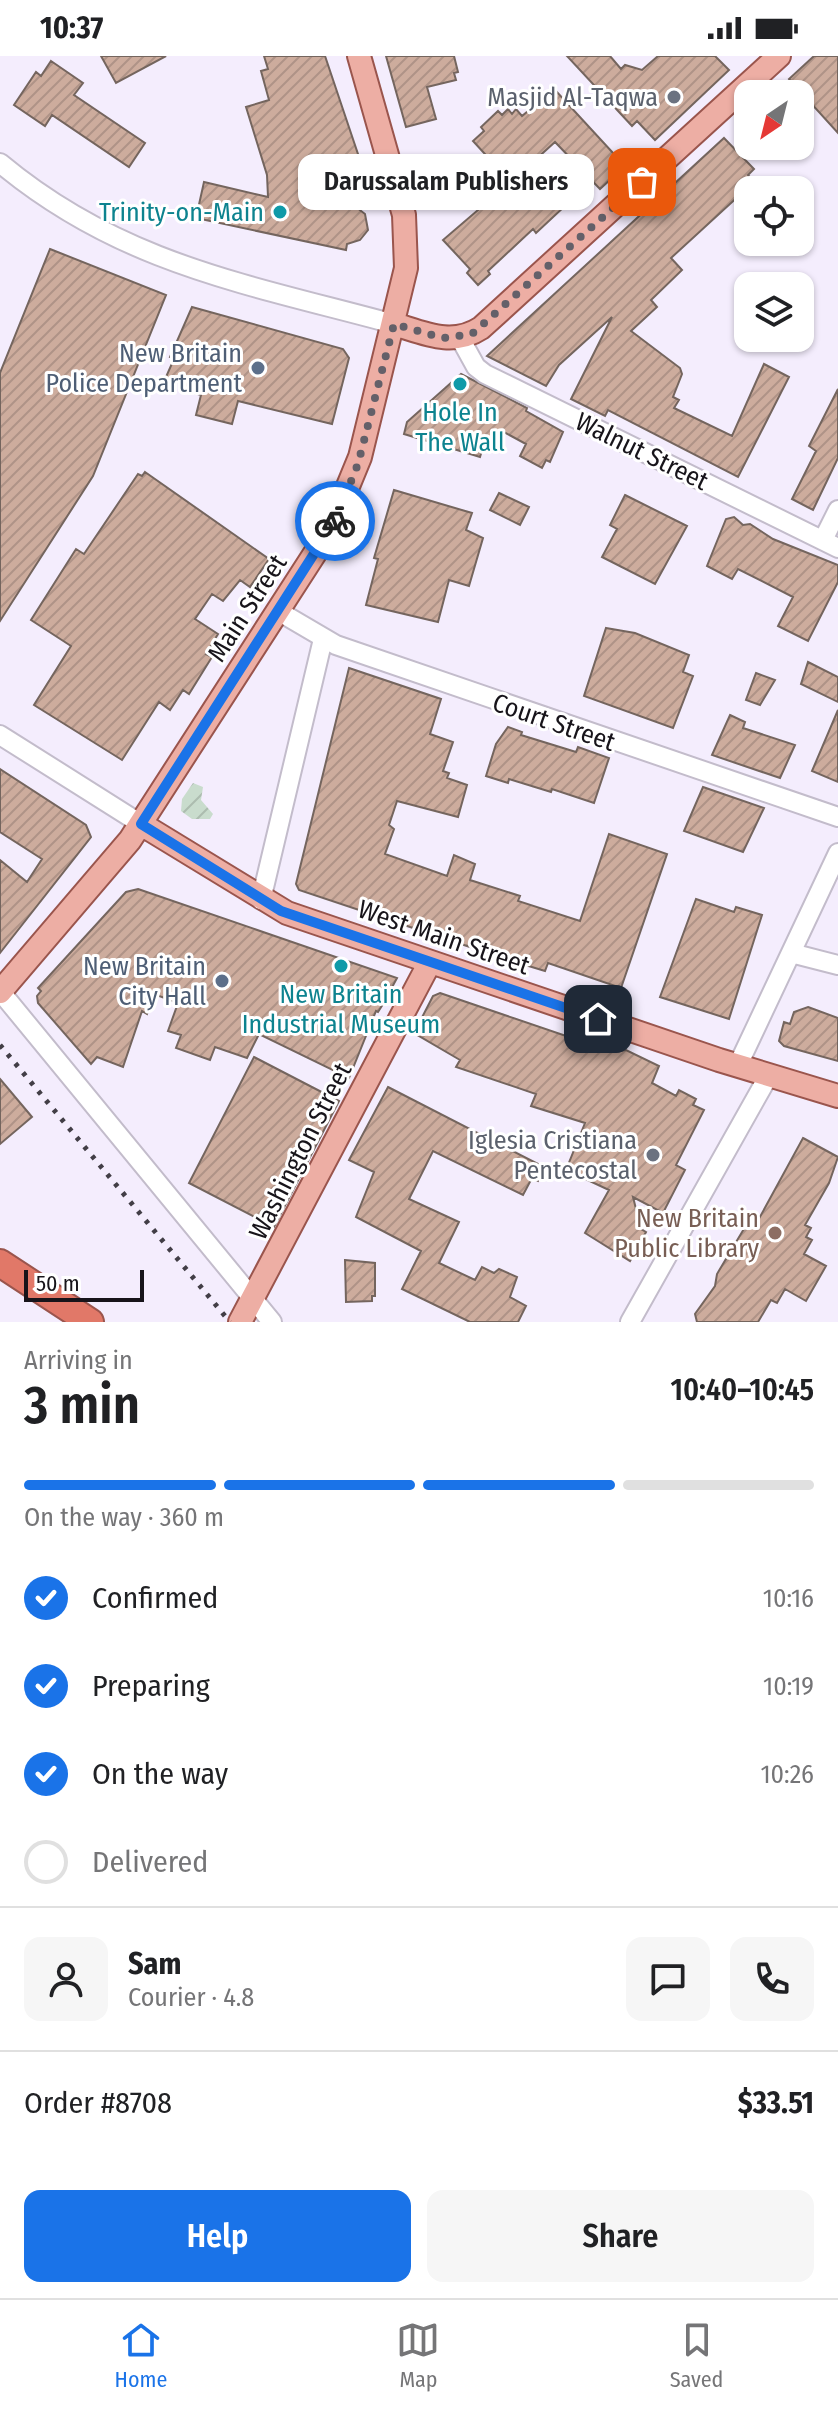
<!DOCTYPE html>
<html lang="en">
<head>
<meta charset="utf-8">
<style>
  body { margin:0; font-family:"Fira Sans Condensed",sans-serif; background:#f6f6f6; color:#202124; height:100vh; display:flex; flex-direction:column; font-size:30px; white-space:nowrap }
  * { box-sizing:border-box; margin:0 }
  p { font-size:26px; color:#757577 }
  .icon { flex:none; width:44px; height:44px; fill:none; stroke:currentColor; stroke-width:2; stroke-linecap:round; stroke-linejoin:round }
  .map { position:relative; height:1266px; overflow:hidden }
  .panel { display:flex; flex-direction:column; background:#fff; flex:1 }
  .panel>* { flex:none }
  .needle { width:52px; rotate:215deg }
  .tools { position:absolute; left:734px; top:24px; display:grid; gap:16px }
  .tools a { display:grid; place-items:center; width:80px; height:80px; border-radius:16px; background:#fff; box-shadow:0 2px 6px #0004; font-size:40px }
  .scale { position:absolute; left:24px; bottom:20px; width:120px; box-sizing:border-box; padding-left:8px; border:4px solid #17141a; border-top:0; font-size:22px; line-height:28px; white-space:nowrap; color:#17141a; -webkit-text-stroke:6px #fff; paint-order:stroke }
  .pin { position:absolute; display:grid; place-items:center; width:68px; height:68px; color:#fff; margin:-34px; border-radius:16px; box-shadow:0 4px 12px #0006 }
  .courier { position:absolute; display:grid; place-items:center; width:80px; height:80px; margin:-40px; border:6px solid #1a73e8; border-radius:50%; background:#fff; color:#222; box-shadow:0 2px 10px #0007 }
  .bubble { position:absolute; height:56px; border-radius:16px; background:#fff; box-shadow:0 2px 6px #0004; font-size:26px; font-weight:600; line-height:56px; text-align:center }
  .headline em { font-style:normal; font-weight:600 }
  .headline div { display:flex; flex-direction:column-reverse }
  .headline { display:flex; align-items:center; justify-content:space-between; height:136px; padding:0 24px }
  h1 { font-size:52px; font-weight:600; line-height:60px }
  .bar { display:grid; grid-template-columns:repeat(4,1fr); gap:12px 8px; align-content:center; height:96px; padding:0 24px }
  .bar i { height:10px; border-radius:6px; background:#e0e0e0 }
  .bar .active { background:#1a73e8 }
  .bar p { grid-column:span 4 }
  .line { display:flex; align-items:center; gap:20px; padding:0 24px; border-top:2px solid #e0e0e0 }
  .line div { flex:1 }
  .round { display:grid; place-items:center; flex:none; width:84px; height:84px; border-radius:16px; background:#f6f6f6 }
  ol { padding:0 24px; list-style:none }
  li { display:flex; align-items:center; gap:24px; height:88px }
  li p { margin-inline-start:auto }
  li .icon { padding:8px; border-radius:50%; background:#1a73e8; color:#fff; stroke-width:4 }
  li:last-child { color:#757577 }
  li i { width:44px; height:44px; border:4px solid #e0e0e0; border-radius:50% }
  .action { display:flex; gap:16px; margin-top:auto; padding:16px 24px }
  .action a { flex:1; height:92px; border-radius:16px; background:#1a73e8; color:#fff; font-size:32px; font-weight:600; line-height:92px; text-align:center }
  .action a+a { background:#f6f6f6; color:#202124 }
  .status { display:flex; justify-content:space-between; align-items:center; height:56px; padding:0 40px; background:#fff; direction:ltr }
  .status svg { height:22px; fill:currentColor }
  .tab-bar { display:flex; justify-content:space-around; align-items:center; height:112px; border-top:2px solid #e0e0e0; background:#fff; font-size:22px; color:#757577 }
  .tab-bar a { display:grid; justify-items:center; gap:4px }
  .tab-bar .active { color:#1a73e8 }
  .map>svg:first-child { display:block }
  .garden { fill:url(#garden-furrows) }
  .building { fill:url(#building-hatch); stroke:#74655e; stroke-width:2 }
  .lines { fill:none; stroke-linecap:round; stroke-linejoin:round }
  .minor-casing { stroke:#c3bccb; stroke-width:22 }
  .major-casing { stroke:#9a554d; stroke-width:26 }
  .highway-casing { stroke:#9a554d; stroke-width:30 }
  .minor { stroke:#fff; stroke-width:18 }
  .major { stroke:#edaea4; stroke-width:22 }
  .highway { stroke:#e17868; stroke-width:26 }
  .rail { stroke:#423e46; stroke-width:5; stroke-dasharray:4 8; stroke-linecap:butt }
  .done { stroke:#646069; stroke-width:8; stroke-dasharray:0 14.4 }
  .route { stroke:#1a73e8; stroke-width:10 }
  .worship-dot { fill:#6b7280; stroke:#fff; stroke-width:3 }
  .culture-dot { fill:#0f9aa8; stroke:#fff; stroke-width:3 }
  .service-dot { fill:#5c6f8a; stroke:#fff; stroke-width:3 }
  .education-dot { fill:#8d6e63; stroke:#fff; stroke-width:3 }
  .labels { text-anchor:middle; stroke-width:6; stroke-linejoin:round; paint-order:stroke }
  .worship-label { font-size:26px; fill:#5b616d; stroke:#fff; text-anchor:end }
  .culture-label { font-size:26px; fill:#0d838f; stroke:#fff }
  .service-label { font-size:26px; fill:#4e5e75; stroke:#fff; text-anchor:end }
  .street-label { font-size:26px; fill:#17141a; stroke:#fff }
  .education-label { font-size:26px; fill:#785e54; stroke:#fff; text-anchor:end }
</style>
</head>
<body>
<div class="status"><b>10:37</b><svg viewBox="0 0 49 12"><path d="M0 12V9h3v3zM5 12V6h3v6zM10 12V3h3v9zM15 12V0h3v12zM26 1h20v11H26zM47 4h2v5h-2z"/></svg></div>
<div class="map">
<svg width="838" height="1266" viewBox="0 0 838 1266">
  <defs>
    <pattern id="garden-furrows" width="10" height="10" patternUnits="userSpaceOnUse" patternTransform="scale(2)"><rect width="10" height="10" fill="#c9dccd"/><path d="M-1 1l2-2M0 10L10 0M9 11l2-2" fill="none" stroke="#acbcaf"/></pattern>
    <pattern id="building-hatch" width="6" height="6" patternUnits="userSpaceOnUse" patternTransform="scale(2)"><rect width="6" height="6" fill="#cdac9d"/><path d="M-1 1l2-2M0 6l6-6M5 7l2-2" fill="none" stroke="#af9387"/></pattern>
  </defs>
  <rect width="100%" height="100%" fill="#f4edfd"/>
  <path class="garden" d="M193,727L203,731L201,744L213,758L210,763H192L181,755L182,743Z"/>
  <path class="building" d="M101,0H166L116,27Z
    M264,0H325L363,113L354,114L363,128L361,136L347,144L365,158L368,174L360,184L347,188L346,194L196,162L204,126L268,141L267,119L246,51L269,44L261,15L268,13Z
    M386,0H454L458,16L454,17L456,24L427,31L436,63L406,71Z
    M567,0H610L621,13L625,9L642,14L658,0H715L729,14L655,84L637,65L632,70Z
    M814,0H838V77L789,23Z
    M51,5L83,27L74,39L145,87L129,111L52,59L45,70L14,49L36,16L41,20Z
    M552,35H556L625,110L600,133L555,86L523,115L548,117L557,126L556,139L566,149L536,177L533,173L488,215L490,218L478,229L467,217L470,213L443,184L499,136L496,133L507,122L473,85L484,75L481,71L498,55L502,59L508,53L512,58L516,53L522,60Z
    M724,82L754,113L748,119L754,126L671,202L682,214L651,244L657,251L631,275L680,312L682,318L673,341L679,344L674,352L732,380L764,308L789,321L738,421L608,354L605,360L571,343L612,261L559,309L546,330L487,300Z
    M50,193L166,239L93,420L0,565V317Z
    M192,251L343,293L349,302L332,368L238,345L232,368L196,359L201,339L184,334L185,329L166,321L174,303L170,301Z
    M461,318L527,352L526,355L563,376L550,406L546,404L542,412L520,400L526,388L502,375L495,394L483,391L480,401L404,378L407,366Z
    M838,333V402L813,454L792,443L816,395L809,390Z
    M145,416L269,503L250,531L240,524L223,545L212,538L195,563L218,578L206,598L212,601L189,638L183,634L170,654L159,646L122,704L34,649L71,590L31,564L76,493L84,498L138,418L142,420Z
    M394,434L472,457L466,474L483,482L469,530L449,524L438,566L366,549L378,503L374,502Z
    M499,437L529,451L520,469L490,454Z
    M625,439L687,470L655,528L602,501L617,473L610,469Z
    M734,461L743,469L750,468L773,483L838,509V526L808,585L778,570L793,541L738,513L732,523L707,510L726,463Z
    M606,572L635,577L689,599L683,616L693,620L673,672L584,640Z
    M808,606L838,621V646L801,628Z
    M349,612L441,643L430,678L453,686L443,715L449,717L447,722L467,729L458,761L397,745L389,769L394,773L385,798L447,820L454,799L475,808L470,824L520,840L518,845L580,865L609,778L667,798L621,932L548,907L545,915L512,905L299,834L296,828Z
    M756,617L775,624L760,649L746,644Z
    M838,654V726L812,715Z
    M730,659L745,666L743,672L795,689L780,722L712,699Z
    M508,671L522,676L521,679L576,696L578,691L609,702L594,747L552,733L551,736L509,723L508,727L486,720L496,688Z
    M0,713L86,769L91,781L0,897V804L27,826L42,803L0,776Z
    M703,731L764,752L743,796L684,775Z
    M138,833L397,922L390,935L397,939L392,948L385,945L378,956L376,955L349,1022L259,978L247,1002L215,991L210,1004L176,992L181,979L168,975L178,947L154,938L147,958L142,955L123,1011L97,1001L91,1008L38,947L37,940L41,935L38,932L126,836Z
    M696,843L734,856L736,851L762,859L729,963L660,941Z
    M440,937L613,996L626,994L659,1010L652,1027L676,1040L679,1034L696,1043L693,1049L704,1054L676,1109L685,1114L663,1157L633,1141L641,1173L646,1176L630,1205L585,1177L609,1134L566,1114L585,1067L531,1050L536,1038L456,1011L460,1004L414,977L433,940Z
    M808,951L838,962V1005L784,990L779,985L784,966L790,968L794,956Z
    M254,1001L339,1045L274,1171L189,1127Z
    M0,1023L32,1061L0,1088Z
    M388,1031L544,1111L538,1125L532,1122L523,1139L433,1095L409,1143L459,1166L439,1207L475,1224L482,1211L494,1217L499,1213L517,1221L510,1241L526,1250L518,1266H470L402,1233L421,1195L356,1161L374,1116L349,1104Z
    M803,1082L838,1101L829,1127L805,1169L811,1172L806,1181L812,1184L804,1198L826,1210L806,1245L785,1233L777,1247L771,1244L758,1266H697L695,1258L715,1230L717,1218L748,1166L755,1170Z
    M345,1204L375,1207V1240H372V1245L346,1246Z"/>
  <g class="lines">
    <defs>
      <path id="minor" d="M0,107C121,208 247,228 394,268
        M460,282L476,311L485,318L838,492
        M823,484L838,454
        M278,555L336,589L838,761
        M0,679L141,768
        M261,844L323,583
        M791,897L838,909
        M0,935L272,1266
        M738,1009L838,797
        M630,1266L769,1019"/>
      <path id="major" d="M394,268C424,277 452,291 481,272L779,0
        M141,768L287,857L719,1004L838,1040
        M0,936L130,784L330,474L360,401L406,212L404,159L359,0
        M240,1266L430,906"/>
      <path id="highway" d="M0,1207L90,1266"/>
    </defs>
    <use href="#minor" class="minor-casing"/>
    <use href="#major" class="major-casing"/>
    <use href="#highway" class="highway-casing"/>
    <use href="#minor" class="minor"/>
    <use href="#major" class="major"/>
    <use href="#highway" class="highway"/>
    <path class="rail" d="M0,989L230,1266"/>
  </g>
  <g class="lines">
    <path class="done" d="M335,465L358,408L394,268L443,282L472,278L642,126"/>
    <path class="route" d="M335,465L141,768L281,855L598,963"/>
  </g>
  <g class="worship-dot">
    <circle cx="674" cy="41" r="8"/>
    <circle cx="653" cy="1099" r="8"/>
  </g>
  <g class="culture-dot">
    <circle cx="280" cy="156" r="8"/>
    <circle cx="460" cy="328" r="8"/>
    <circle cx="341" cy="910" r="8"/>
  </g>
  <g class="service-dot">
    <circle cx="258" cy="312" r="8"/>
    <circle cx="222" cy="925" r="8"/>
  </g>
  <circle class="education-dot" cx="775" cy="1177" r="8"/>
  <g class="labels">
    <g class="worship-label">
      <text x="658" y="50">Masjid Al-Taqwa</text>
      <text x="637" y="1093">Iglesia Cristiana<tspan x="637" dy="30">Pentecostal</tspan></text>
    </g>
    <g class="culture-label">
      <text x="264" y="165" text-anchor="end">Trinity-on-Main</text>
      <text x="460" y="365">Hole In<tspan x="460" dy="30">The Wall</tspan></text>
      <text x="341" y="947">New Britain<tspan x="341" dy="30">Industrial Museum</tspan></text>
    </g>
    <g class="service-label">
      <text x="242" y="306">New Britain<tspan x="242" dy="30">Police Department</tspan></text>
      <text x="206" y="919">New Britain<tspan x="206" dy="30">City Hall</tspan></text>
    </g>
    <g class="street-label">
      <text transform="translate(642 395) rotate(26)" y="9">Walnut Street</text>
      <text transform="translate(247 552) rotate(-57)" y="9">Main Street</text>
      <text transform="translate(554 666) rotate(19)" y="9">Court Street</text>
      <text transform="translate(444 881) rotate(19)" y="9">West Main Street</text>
      <text transform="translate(300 1095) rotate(-63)" y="9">Washington Street</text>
    </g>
    <g class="education-label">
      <text x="759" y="1171">New Britain<tspan x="759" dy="30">Public Library</tspan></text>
    </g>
  </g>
</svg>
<div class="tools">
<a><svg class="needle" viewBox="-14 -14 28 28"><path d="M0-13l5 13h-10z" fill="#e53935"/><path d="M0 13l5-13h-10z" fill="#757577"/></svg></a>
<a><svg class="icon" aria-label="locate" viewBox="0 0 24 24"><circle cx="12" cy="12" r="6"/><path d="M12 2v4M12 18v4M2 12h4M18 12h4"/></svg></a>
<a><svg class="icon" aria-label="layers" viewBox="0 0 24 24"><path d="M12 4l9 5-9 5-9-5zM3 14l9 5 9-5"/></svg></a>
</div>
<div class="scale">50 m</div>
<div class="pin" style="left:642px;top:126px;background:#ea580c"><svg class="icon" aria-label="bag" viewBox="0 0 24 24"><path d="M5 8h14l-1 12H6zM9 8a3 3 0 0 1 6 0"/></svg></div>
<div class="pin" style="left:598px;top:963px;background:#1f2937"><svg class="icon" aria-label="home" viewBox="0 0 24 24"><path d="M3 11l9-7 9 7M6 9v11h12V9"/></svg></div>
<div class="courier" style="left:335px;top:465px"><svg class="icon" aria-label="bike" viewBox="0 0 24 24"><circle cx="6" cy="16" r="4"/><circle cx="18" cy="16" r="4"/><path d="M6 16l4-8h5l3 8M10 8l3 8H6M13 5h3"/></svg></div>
<div class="bubble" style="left:298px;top:98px;width:296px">Darussalam Publishers</div>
</div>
<section class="panel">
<div class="headline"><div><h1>3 min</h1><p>Arriving in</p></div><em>10:40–10:45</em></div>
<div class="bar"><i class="active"></i><i class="active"></i><i class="active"></i><i></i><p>On the way · 360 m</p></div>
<ol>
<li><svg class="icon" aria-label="check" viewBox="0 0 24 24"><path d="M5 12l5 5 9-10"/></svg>Confirmed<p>10:16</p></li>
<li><svg class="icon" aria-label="check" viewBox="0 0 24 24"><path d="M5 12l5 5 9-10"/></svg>Preparing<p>10:19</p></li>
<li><svg class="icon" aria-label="check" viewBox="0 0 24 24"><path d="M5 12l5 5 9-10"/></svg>On the way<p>10:26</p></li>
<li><i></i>Delivered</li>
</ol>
<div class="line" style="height:144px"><a class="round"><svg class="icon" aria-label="person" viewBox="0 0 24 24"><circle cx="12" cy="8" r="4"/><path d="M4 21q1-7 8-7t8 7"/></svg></a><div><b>Sam</b><p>Courier · 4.8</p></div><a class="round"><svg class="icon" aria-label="chat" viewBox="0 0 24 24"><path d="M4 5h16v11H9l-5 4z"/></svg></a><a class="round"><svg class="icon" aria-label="phone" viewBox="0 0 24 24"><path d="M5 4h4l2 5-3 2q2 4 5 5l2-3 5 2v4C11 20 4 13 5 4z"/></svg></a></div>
<div class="line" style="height:104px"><div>Order #8708</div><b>$33.51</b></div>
<div class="action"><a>Help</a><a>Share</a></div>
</section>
<nav class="tab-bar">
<a class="active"><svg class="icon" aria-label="home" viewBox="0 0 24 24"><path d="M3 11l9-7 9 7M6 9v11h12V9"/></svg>Home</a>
<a><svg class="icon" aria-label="map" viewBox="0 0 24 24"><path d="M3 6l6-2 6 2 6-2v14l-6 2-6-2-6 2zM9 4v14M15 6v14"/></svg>Map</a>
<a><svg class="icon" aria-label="saved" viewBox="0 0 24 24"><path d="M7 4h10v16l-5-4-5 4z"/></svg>Saved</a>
</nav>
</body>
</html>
